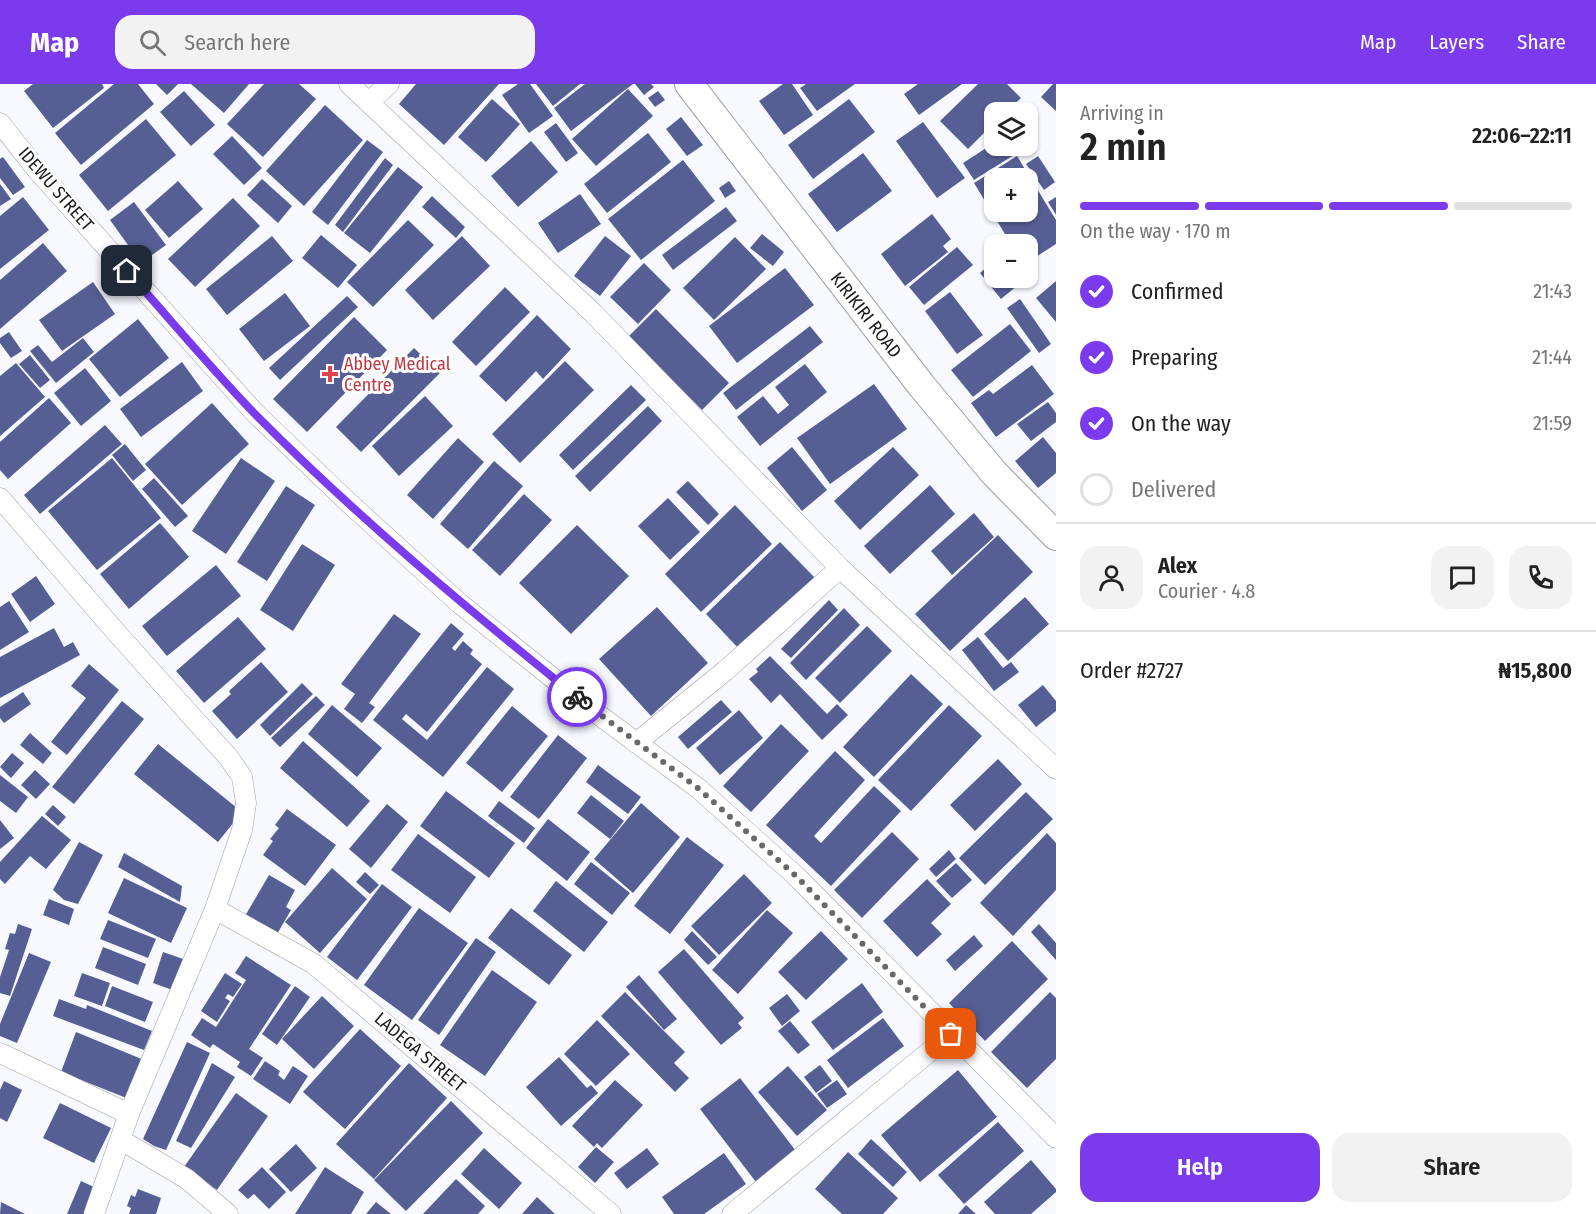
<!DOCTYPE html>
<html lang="en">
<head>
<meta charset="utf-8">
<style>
  body { margin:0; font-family:"Fira Sans Condensed",sans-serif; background:#f2f2f2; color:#222; height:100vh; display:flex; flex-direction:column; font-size:22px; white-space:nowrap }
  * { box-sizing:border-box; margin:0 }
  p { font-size:20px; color:#767676 }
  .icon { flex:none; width:33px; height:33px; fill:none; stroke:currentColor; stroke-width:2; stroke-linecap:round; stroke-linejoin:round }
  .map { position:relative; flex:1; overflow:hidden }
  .drawer { display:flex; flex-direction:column; background:#fff; width:540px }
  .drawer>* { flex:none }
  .tools { position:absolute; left:984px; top:18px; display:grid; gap:12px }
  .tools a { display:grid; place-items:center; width:54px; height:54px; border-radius:12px; background:#fff; box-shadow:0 2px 4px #0004; font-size:30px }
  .pin { position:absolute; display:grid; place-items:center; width:51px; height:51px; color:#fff; margin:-26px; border-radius:12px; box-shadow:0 3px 9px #0006 }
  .courier { position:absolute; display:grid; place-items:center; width:60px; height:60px; margin:-30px; border:4px solid #7c3aed; border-radius:50%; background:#fff; color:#222; box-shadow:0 2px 8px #0007 }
  .overview em { font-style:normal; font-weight:600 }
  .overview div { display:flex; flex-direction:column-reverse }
  .overview { display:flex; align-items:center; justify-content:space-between; height:102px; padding:0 24px }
  h1 { font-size:39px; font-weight:600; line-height:45px }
  .bar { display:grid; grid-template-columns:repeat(4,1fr); gap:9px 6px; align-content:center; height:72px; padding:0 24px }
  .bar i { height:8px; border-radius:4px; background:#e0e0e0 }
  .bar .on { background:#7c3aed }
  .bar p { grid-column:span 4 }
  .line { display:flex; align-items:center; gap:15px; padding:0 24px; border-top:2px solid #e0e0e0 }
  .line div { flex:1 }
  .round { display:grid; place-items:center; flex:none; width:63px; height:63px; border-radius:18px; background:#f2f2f2 }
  ol { padding:0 24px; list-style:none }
  li { display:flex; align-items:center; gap:18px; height:66px }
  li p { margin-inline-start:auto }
  li .icon { padding:6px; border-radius:50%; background:#7c3aed; color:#fff; stroke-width:4 }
  li:last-child { color:#767676 }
  li i { width:33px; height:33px; border:3px solid #e0e0e0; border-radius:50% }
  .action { display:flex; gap:12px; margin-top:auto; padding:12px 24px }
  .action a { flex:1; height:69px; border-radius:18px; background:#7c3aed; color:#fff; font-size:24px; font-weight:600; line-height:69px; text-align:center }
  .action a+a { background:#f2f2f2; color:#222 }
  header { display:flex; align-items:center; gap:36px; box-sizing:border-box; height:84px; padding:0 30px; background:#7c3aed; color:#fff }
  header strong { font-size:28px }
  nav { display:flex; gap:33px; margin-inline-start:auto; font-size:21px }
  .search { width:420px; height:54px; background:#f2f2f2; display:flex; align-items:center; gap:15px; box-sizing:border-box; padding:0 21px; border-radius:18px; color:#767676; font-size:22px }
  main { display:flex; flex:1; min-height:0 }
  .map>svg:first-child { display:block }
  .building { fill:#565f94; fill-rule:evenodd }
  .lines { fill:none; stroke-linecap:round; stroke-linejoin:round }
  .street-casing { stroke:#9d9fa5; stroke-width:21 }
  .secondary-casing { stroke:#9d9fa5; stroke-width:30 }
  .street { stroke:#fff; stroke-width:20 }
  .secondary { stroke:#fff; stroke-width:28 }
  .done { stroke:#68696d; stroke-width:6; stroke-dasharray:0 10.8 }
  .route { stroke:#7c3aed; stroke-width:8 }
  .health-dot { fill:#e0444e; stroke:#fff; stroke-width:2 }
  .labels { text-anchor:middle; stroke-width:6; stroke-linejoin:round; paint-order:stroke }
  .street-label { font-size:18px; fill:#1b1c1f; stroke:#fff }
  .health-label { font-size:18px; fill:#be3a42; stroke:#fff; text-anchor:start }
</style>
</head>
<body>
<header>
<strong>Map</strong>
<div class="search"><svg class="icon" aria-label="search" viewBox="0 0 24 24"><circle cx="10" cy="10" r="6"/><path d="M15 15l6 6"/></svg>Search here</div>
<nav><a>Map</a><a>Layers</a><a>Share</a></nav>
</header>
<main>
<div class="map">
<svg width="1056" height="1130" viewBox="0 0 1056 1130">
  <rect width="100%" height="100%" fill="#f7f9ff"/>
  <path class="building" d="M33,0H102L104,4L53,44L24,7Z
    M114,0H138L154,20L81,81L55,49Z
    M156,0H178L167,11Z
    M191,0H249L224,29Z
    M264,0H299L316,15L263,73L227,40Z
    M416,0H499L444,61L399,20Z
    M518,0H530L553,32L529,49L502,11Z
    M536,0H580L553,22Z
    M585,0H633L571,47L554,24Z
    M635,0H651L654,3L644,11Z
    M783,0H792L813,31L784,51L759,17Z
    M806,0H855L817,27L800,4Z
    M918,0H962L919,31L904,10Z
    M978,0H1007L1021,14L1006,28H994V39L968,65L940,37Z
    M1053,0H1056V27L1041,13Z
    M628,5L653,32L596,82L572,55Z
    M184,7L215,41L191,62L160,28Z
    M658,7L665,16L655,23L648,14Z
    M492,15L520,40L486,78L458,53Z
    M849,15L875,48L813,95L788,61Z
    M325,21L363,56L304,122L266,87Z
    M681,33L703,61L687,72L666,45Z
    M146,35L176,71L108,127L79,91Z
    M923,38L965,94L937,114L896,57Z
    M556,39L578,69L566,78L544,48Z
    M648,49L671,78L607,129L584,100Z
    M232,52L262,84L244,101L213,70Z
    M367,56L383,68L328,141L312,128Z
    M531,57L558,88L518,123L491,92Z
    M994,59V62H1008L1014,71L974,96L963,79Z
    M863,69L892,107L837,148L808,110Z
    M1017,72L1056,136V160L1028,178V160H1011L974,99ZM994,94H1028V128H994Z
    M1038,72L1055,98L1044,106L1026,80Z
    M3,73L25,103L13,111L0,94V75Z
    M385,74L393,81L343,148L335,141Z
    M683,76L715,117L641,176L608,135Z
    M398,83L423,103L370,169L344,149Z
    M262,95L292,122L278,139L247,111Z
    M178,97L203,125L169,154L145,126Z
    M729,97L736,107L725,114L719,104Z
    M0,100L11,115L0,122Z
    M580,110L601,140L558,169L538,139Z
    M432,112L465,143L456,154L422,123Z
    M23,113L49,146L0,185V132Z
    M1056,113V131L1048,118Z
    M233,114L260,142L195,203L168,175Z
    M134,118L166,161L141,179L110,136Z
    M726,123L737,137L673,186L662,171Z
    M932,130L951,155L943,162L948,168L905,202L881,170Z
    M408,136L434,161L373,223L347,198Z
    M762,150L784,168L773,182L750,164Z
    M321,151L357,181L338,204L302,174Z
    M272,152L293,177L227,231L206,205Z
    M462,152L490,182L433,236L405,206Z
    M605,152L631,172L600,212L574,192Z
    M735,153L766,185L714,236L683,204Z
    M43,159L67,187L0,245V196Z
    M957,163L973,181L924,221L909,203Z
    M994,177V194H1022L1024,196L1001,215L980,189Z
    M644,179L671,206L638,240L610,213Z
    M785,184L814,221L737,279L709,242Z
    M1056,197V238L1036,214Z
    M93,198L115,230L62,267L39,236Z
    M505,203L530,228L476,282L452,258Z
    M950,208L983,251L957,270L925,227Z
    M285,209L310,242L264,277L239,245Z
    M347,212L358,223L280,296L269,284Z
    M1020,215L1051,260L1039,269L1007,224Z
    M656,225L729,299L702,326L629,252Z
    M537,231L571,265L543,295L536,287L506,318L479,292Z
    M354,233L387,266L307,348L273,315Z
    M138,235L169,274L120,313L89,275Z
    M1010,240L1031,267L973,313L951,286Z
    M810,242L823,258L736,326L723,309Z
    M9,248L22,267L11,274L0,259V254Z
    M83,254L94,268L56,299L30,267L38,261L52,278Z
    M414,264L440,289L361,368L336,343Z
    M30,271L50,296L40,304L19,280Z
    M565,277L594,306L520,379L492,350Z
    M182,278L203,307L141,353L120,325Z
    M16,279L45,313L0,352V292Z
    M805,280L827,308L760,362L737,333L763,312L778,330L789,321L775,303Z
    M1032,281L1054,310L996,353L971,319L989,306L993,310Z
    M85,284L111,317L81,342L54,309Z
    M874,300L907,345L830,400L797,354Z
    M631,301L646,316L573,386L559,371Z
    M425,312L453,342L399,392L372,362Z
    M49,314L71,339L8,395L0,386V358Z
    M1048,318L1056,329V338L1031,357L1017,340Z
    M212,319L249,360L182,421L145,380Z
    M648,322L662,337L590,408L575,392Z
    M105,341L122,360L40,430L24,411Z
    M1043,353L1056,369V389L1038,404L1015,377Z
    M458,354L484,378L433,435L407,411Z
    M125,360L146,386L133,397L112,371Z
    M792,363L827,406L802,427L767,384Z
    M893,363L919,391L860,446L834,417Z
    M112,374L161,434L97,486L48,427Z
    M241,374L275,397L226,470L192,447Z
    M494,377L523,402L468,465L440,440Z
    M154,394L188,432L175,443L142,405Z
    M688,397L719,430L708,441L676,408Z
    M930,401L955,430L890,490L864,462Z
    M286,402L315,421L267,497L237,478Z
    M524,410L552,436L500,492L472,466Z
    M668,414L700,448L670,476L638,442Z
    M735,421L772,460L701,528L665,490Z
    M974,429L994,453L952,491L931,467Z
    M160,439L189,473L129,525L100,490Z
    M577,441L629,492L571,550L519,499Z
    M998,451L1033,488L950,567L915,530Z
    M780,458L815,494L740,566L706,530Z
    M302,460L335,481L293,547L260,526Z
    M216,481L241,512L167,572L142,542Z
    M36,492L55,520L30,538L11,510Z
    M1025,513L1049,540L1008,577L984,550Z
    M829,516L838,526L791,574L781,565Z
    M9,517L29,548L0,566V523Z
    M657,523L708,579L651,632L599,575Z
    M844,524L860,541L806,596L790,579Z
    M394,530L421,550L369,619L375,623L362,639L344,625L355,610L341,600Z
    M238,533L266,565L204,619L176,587Z
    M451,539L464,550L452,564L455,567L463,557L473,566L470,570L482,580L427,648L406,630L402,635L427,656L487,583L514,605L443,693L373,636Z
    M867,542L892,567L840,619L815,594Z
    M54,544L64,563L73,558L80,571L0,614V573Z
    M978,553L1003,584L1011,578L1019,588L994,607L962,566Z
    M770,572L827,630L837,620L848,631L822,656L780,610L771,619L749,595L758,588L756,585Z
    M261,578L288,608L237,655L212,627L231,610L229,607Z
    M89,580L119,606L67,671L51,658L86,614L71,602Z
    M911,590L943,620L874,693L843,663Z
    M302,599L313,610L270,652L260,641Z
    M1043,601L1056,617V627L1036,643L1018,621Z
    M23,608L31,620L4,639L0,634V623Z
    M316,612L325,621L280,663L271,654Z
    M721,616L732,628L688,665L678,653Z
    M122,617L144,635L74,720L52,703Z
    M332,621L382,664L357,693L308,650Z
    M949,621L982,652L911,727L878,696Z
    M512,622L548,652L502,708L466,679Z
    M739,626L763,654L720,691L696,664Z
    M781,640L809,667L751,728L723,702Z
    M30,649L52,669L43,680L20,661Z
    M558,651L587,674L539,735L510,713Z
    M303,657L370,717L347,743L280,684Z
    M158,660L242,728L218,758L134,690Z
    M835,667L865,696L814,752L821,759L874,702L901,727L831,802L766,741Z
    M12,669L24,679L11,694L0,683Z
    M998,675L1022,700L975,747L950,721Z
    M598,681L641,713L628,730L586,698Z
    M35,686L50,700L36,715L21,701Z
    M0,691L28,713L16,729L0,717Z
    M446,707L515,759L489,794L420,742Z
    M1026,708L1053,735L985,801L959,774Z
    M591,711L624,737L610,755L577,729Z
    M499,717L535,744L524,759L488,732Z
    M641,719L680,753L633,809L594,775Z
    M387,720L408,738L371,784L349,765Z
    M53,721L66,733L58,742L45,730Z
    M287,725L336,761L305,802L263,771L273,757L270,755L279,744L275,741Z
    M42,732L71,756L46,785L30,772L5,800L0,795V778Z
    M548,735L590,768L567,797L526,764Z
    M0,736L14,754L0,765Z
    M892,748L919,775L862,834L834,806Z
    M1047,749L1056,759V806L1013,852L980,819Z
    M418,750L476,793L450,829L391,786Z
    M687,753L724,781L670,850L634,822Z
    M79,758L103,771L78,820L64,816L53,806Z
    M949,766L956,775L936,793L929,785Z
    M124,769L182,802L180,818L118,783Z
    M591,778L630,809L612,831L574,800Z
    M956,779L972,796L952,814L936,797Z
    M332,784L367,815L320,869L285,838Z
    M365,788L379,801L370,810L356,798Z
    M744,790L772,819L719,871L691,842Z
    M269,791L295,806L286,823L291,826L277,850L245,832Z
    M124,794L187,824L171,859L108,829Z
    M927,795L951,820L931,839L942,850L917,873L883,837Z
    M556,797L608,838L584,868L533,827Z
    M382,800L412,823L357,896L327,873Z
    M49,815L74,825L69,841L43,831Z
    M419,824L468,859L412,936L364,901Z
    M511,824L572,871L549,901L488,854Z
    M767,826L793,849L738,910L712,886Z
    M108,836L156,855L148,874L100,855Z
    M18,840L32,845L10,912L0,909V893L9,866L5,865L10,849L15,850Z
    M1039,840L1056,859V876L1031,848Z
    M692,847L717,873L708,881L684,856Z
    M821,847L848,875L806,916L778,888Z
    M974,851L983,862L955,887L946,876Z
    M476,854L496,868L439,951L418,936Z
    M1012,857L1048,895L985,957L949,919Z
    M103,863L146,880L138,901L95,884Z
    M684,865L744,934L738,939L742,944L721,961L658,888Z
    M163,868L186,876L175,907L153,899Z
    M29,869L51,878L17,959L0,952V940Z
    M246,872L291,901L249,965L263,974L251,992L237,983L240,978L213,960L210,964L191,951L202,934L216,943L246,896L235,889Z
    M492,886L537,918L485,992L440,961Z
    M82,889L110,899L102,922L74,912Z
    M225,889L242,900L233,913L228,910L225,914L230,917L217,938L201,927Z
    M639,891L677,935L664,946L626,903Z
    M862,899L883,928L833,966L811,938Z
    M112,902L153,918L145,938L105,922Z
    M295,902L310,913L277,961L262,950Z
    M625,908L685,968L674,979L689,994L675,1008L601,932Z
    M1050,908L1056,914V975L1027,1004L991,968Z
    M787,910L800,927L782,942L769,924Z
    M322,912L354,942L314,985L282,955Z
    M59,915L86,925L87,921L152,947L144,966L53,932Z
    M883,934L904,962L848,1004L827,976Z
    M597,936L630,970L596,1002L564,970Z
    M790,937L810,961L798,970L778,947Z
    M360,945L401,982L345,1045L303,1008Z
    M76,948L144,976L129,1015L61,988Z
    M187,958L210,969L166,1066L154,1062L143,1055Z
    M559,973L587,1004L591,1001L598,1009L561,1042L526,1003Z
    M265,977L280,987L278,991L284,996L293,982L308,992L290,1020L253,995Z
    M212,979L235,993L191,1064L176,1057Z
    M409,979L447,1014L374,1095L336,1060Z
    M820,981L832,997L816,1009L804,993Z
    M788,982L827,1026L797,1052L758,1008Z
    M958,986L997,1033L920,1098L881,1051Z
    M740,994L799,1071L759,1102L700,1025Z
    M615,996L643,1021L602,1064L597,1059L594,1063L572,1042Z
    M837,996L847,1010L827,1024L817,1010Z
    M4,997L22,1006L7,1038L0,1034V1006Z
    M236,1009L268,1032L217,1106L184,1083Z
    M451,1017L483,1049L406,1127L374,1096Z
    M60,1019L111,1044L94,1079L43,1054Z
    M998,1038L1024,1067L964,1120L938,1091Z
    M871,1055L907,1088L893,1103L858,1070Z
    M296,1060L317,1084L291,1108L269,1085Z
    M596,1063L614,1078L595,1099L578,1083Z
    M484,1064L522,1099L499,1125L461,1090Z
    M647,1064L659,1080L627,1105L614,1089Z
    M848,1068L898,1114L883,1130H842L815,1105Z
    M724,1069L746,1100L704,1130H674L662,1113Z
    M1031,1076L1056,1105V1108L1031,1130H995L984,1118Z
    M262,1083L286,1108L269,1125L254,1110L248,1115L238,1106Z
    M325,1083L364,1108L351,1130H295Z
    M456,1095L485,1122L478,1130H423Z
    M81,1097L96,1104L85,1130H67Z
    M138,1105L161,1114L156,1130H129L131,1124L127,1122L131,1111L135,1113Z
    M537,1113L555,1130H522Z
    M1,1118L25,1130H0Z
    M376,1118L391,1130H366Z
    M966,1121L976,1130H958Z"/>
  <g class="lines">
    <defs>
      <path id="street" d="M349,0L594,230L840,484L1056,685
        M369,18L389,0
        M0,39L38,87L254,328L349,419L459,519L595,628L699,705L796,792L1056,1054
        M0,414L115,547L229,674L242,693L246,719L242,746L215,825L129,1030L94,1130
        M636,659L725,587L840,484
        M215,825L314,880L611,1130
        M0,969L129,1030
        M121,1056L187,1095L228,1130
        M732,1130L951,950"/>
      <path id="secondary" d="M689,0L921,301L994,389L1056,452"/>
    </defs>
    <use href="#street" class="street-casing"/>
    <use href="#secondary" class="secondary-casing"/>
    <use href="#street" class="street"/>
    <use href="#secondary" class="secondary"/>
  </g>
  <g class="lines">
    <path class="done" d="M577,613L699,705L796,792L951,950"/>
    <path class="route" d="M127,187C169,234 210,283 254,329C355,431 465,523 577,613"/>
  </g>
  <path class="health-dot" d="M327 281h6v6h6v6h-6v6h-6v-6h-6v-6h6z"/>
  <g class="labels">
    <g class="street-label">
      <text transform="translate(56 105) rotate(49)" y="6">IDEWU STREET</text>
      <text transform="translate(866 231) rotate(52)" y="6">KIRIKIRI ROAD</text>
      <text transform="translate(420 968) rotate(40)" y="6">LADEGA STREET</text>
    </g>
    <g class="health-label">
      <text x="344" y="286">Abbey Medical<tspan x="344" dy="21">Centre</tspan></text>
    </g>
  </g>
</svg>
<div class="tools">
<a><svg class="icon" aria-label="layers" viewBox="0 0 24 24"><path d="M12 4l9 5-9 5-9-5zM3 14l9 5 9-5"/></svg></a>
<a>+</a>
<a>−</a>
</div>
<div class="pin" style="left:951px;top:950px;background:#ea580c"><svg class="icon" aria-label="bag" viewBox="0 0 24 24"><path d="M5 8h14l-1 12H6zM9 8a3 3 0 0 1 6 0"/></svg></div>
<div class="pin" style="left:127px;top:187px;background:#1f2937"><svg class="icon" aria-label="home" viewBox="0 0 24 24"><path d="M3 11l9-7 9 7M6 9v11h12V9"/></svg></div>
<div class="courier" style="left:577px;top:613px"><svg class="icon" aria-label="bike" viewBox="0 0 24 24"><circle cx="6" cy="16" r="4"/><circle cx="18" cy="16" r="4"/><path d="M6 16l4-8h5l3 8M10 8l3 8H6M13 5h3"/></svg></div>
</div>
<section class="drawer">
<div class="overview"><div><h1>2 min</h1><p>Arriving in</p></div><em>22:06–22:11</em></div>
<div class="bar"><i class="on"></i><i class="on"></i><i class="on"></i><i></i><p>On the way · 170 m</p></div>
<ol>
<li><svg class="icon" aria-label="check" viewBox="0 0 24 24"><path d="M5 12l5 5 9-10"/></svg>Confirmed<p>21:43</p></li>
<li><svg class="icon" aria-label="check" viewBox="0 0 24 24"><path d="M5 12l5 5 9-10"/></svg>Preparing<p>21:44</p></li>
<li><svg class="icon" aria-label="check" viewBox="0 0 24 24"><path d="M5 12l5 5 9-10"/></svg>On the way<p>21:59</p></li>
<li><i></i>Delivered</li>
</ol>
<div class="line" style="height:108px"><a class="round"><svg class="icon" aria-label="person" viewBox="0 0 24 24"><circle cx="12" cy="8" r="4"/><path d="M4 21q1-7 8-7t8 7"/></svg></a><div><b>Alex</b><p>Courier · 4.8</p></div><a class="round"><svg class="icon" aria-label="chat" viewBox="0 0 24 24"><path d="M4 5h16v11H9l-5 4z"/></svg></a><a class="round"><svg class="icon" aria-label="phone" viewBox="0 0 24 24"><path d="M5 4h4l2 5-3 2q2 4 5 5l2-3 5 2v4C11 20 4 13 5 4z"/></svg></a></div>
<div class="line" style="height:78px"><div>Order #2727</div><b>₦15,800</b></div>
<div class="action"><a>Help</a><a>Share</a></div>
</section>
</main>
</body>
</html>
